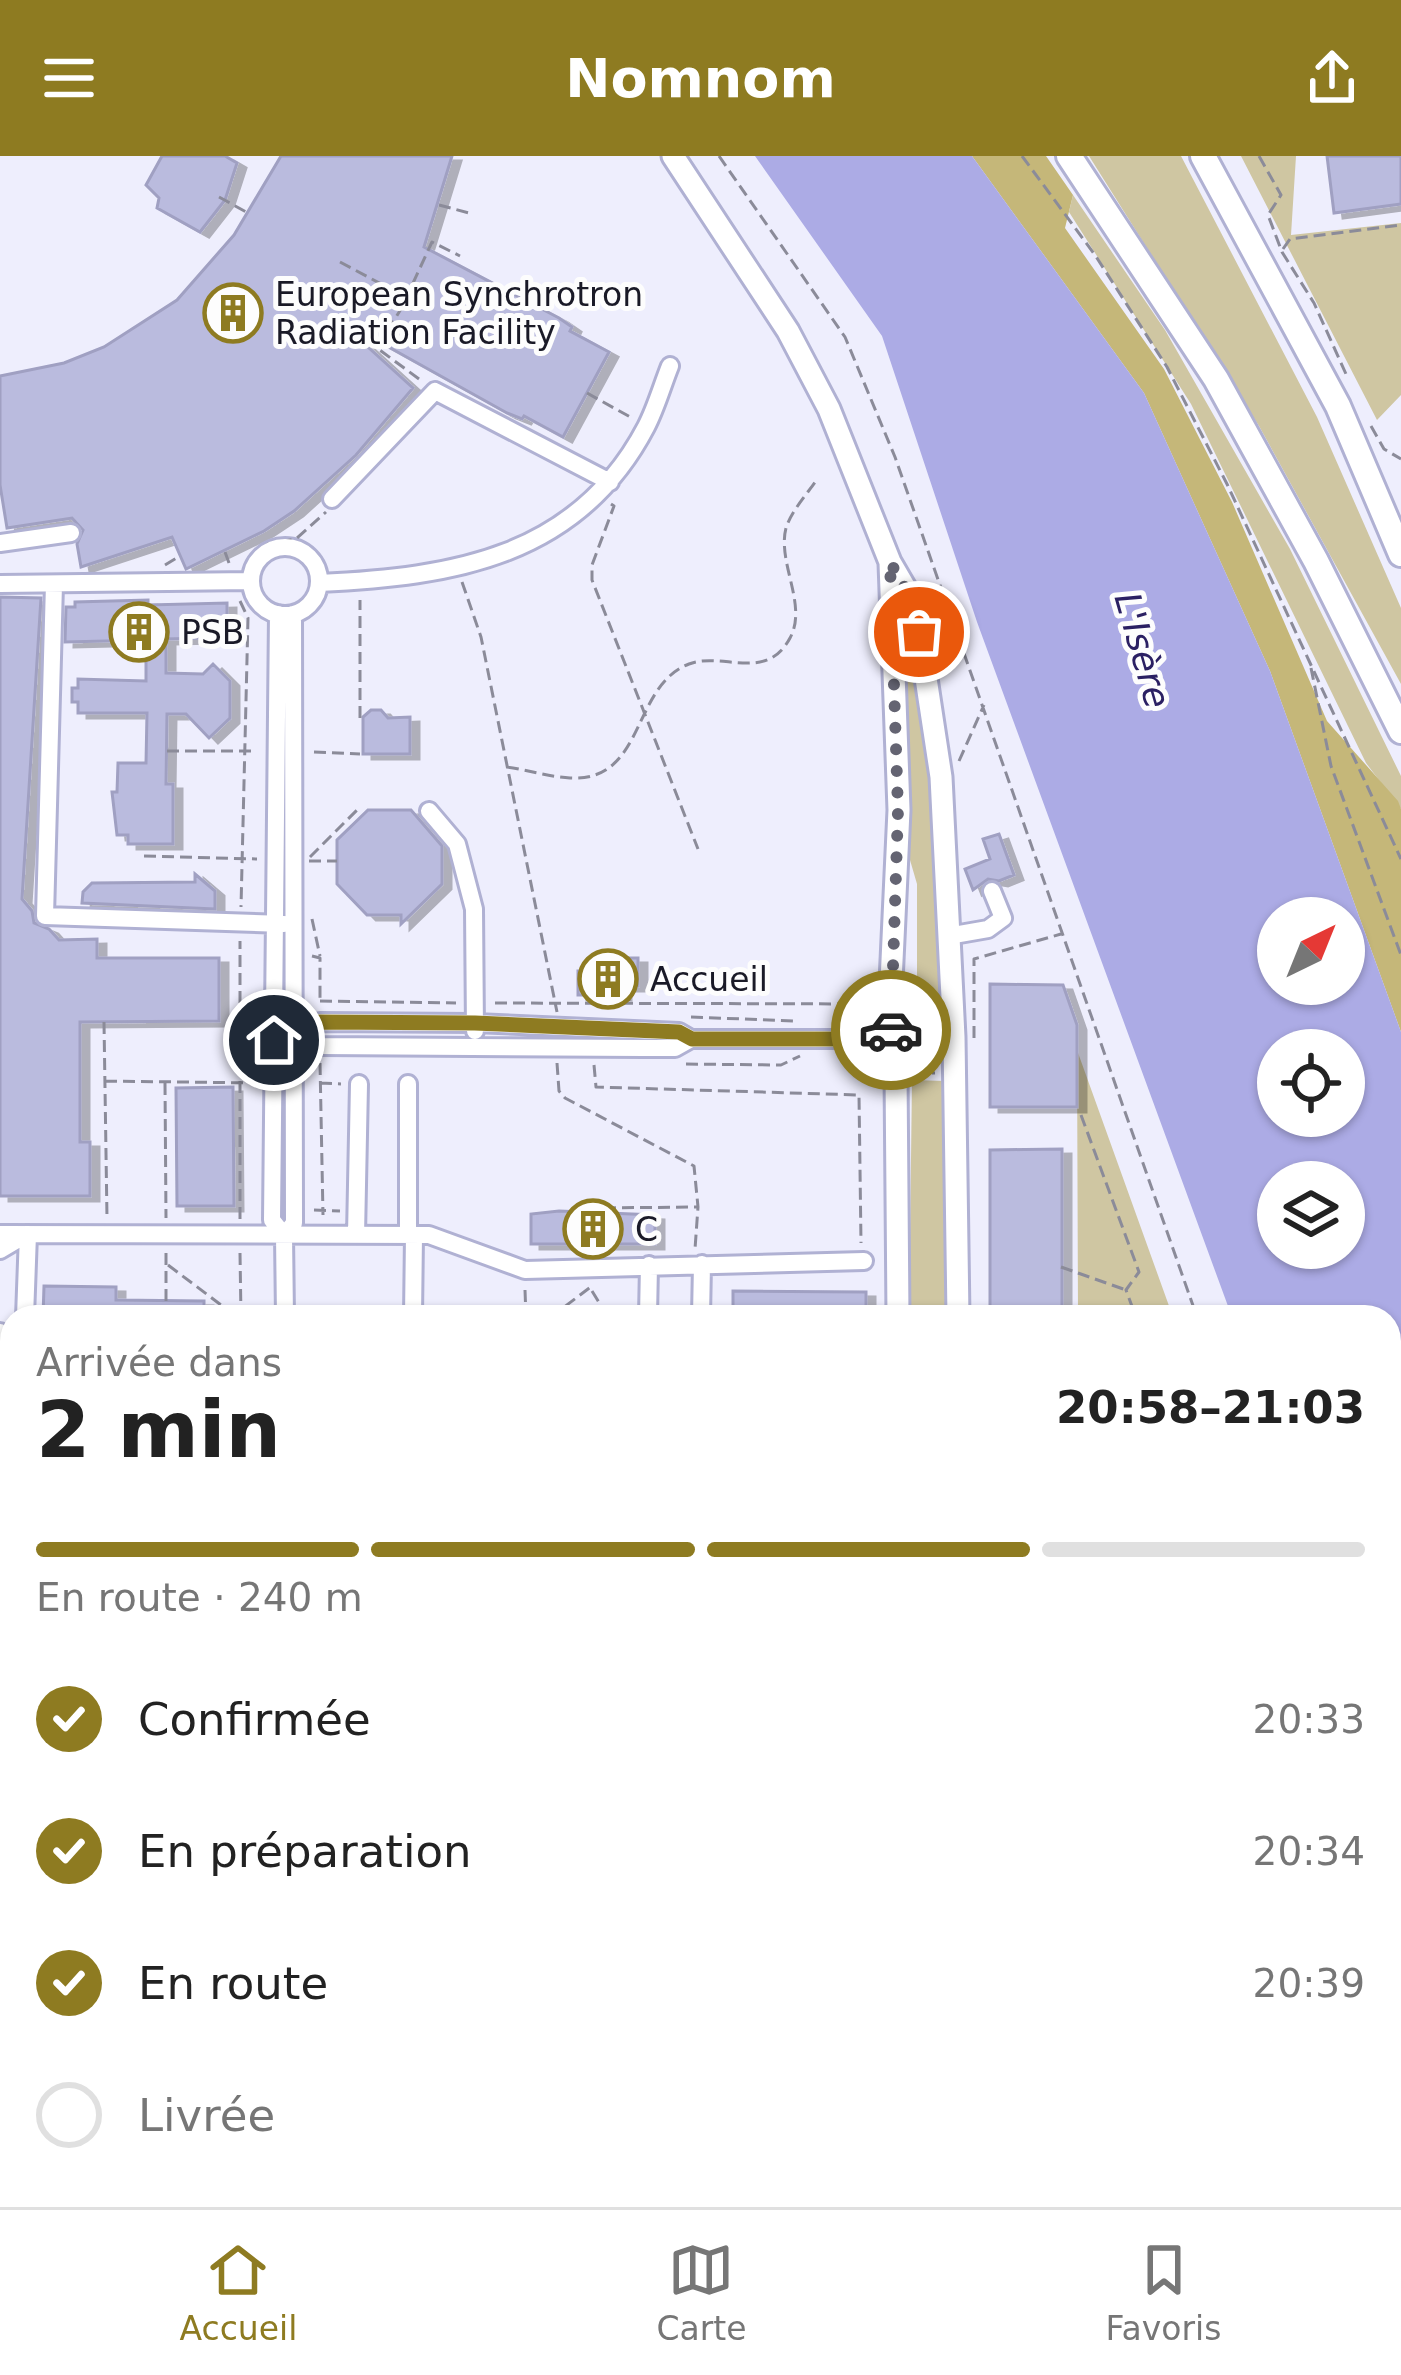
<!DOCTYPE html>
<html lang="fr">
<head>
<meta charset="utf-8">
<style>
  body { margin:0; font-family:"DejaVu Sans",sans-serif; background:#f2f2f2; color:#222; height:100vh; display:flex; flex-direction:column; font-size:45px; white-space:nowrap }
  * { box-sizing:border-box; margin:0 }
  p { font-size:39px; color:#767676 }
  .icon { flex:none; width:66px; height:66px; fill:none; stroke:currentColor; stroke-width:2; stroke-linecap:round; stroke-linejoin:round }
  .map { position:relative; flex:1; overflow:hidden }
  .details { position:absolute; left:0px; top:1149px; width:1401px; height:903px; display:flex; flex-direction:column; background:#fff; border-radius:36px 36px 0 0; box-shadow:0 3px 9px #0004 }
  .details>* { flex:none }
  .needle { width:78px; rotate:43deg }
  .fabs { position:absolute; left:1257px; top:741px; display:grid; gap:24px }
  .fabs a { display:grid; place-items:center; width:108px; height:108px; border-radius:50%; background:#fff; box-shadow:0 3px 9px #0004; font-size:60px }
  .pin { position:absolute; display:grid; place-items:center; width:102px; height:102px; color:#fff; margin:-51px; border:6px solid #fff; border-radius:50%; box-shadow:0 3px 12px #0007 }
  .courier { position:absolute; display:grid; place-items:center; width:120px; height:120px; margin:-60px; border:9px solid #8e7b21; border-radius:50%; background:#fff; color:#222; box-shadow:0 3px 15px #0007 }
  .head em { font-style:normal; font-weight:700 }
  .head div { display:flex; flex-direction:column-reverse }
  .head { display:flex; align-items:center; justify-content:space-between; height:204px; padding:0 36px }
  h1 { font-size:78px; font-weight:700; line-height:90px }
  .bar { display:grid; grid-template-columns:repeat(4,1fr); gap:18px 12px; align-content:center; height:144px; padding:0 36px }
  .bar i { height:15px; border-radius:9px; background:#e0e0e0 }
  .bar .selected { background:#8e7b21 }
  .bar p { grid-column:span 4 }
  ol { padding:0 36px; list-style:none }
  li { display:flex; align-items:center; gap:36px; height:132px }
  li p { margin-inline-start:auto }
  li .icon { padding:12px; border-radius:50%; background:#8e7b21; color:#fff; stroke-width:4 }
  li:last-child { color:#767676 }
  li i { width:66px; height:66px; border:6px solid #e0e0e0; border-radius:50% }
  header { display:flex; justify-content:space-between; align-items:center; height:156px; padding:0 36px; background:#8e7b21; color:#fff; font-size:54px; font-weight:700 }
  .menu { display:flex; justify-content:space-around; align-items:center; height:168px; border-top:3px solid #e0e0e0; background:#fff; font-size:33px; color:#767676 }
  .menu a { display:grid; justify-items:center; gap:6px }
  .menu .selected { color:#8e7b21 }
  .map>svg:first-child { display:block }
  .green { fill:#cfc6a2 }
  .forest { fill:#c5b779 }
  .water { fill:#acabe5; fill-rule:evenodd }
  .building { fill:#babbde; stroke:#a0a0c2; stroke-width:3; filter:url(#shadow) }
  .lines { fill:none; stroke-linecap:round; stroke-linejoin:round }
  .minor-casing { stroke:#b0b1d3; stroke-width:22 }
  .major-casing { stroke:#b0b1d3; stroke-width:27 }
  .highway-casing { stroke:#b0b1d3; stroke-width:30 }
  .path { stroke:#8b8b99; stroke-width:3; stroke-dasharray:12 6; stroke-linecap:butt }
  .minor { stroke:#fff; stroke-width:16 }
  .major { stroke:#fff; stroke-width:21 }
  .highway { stroke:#fff; stroke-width:24 }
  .tram { stroke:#7f7f8d; stroke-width:3 }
  .path-bridge { stroke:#8b8b99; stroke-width:3; stroke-dasharray:12 6; stroke-linecap:butt }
  .done { stroke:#646472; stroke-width:12; stroke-dasharray:0 21.6 }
  .route { stroke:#8e7b21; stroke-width:15 }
  .labels { text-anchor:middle; stroke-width:10; stroke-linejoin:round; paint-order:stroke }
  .poi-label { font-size:33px; fill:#1a1a27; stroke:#fdfdfd; text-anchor:start }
  .water-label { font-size:36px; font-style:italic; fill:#2b2063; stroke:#fdfdfd }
</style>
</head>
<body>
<header><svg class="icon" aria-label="menu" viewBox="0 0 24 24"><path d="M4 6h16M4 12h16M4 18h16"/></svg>Nomnom<svg class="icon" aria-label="share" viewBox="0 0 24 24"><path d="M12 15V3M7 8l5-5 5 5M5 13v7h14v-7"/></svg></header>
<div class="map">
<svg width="1401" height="2051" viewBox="0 0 1401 2051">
  <defs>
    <filter id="shadow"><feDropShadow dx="9" dy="5" stdDeviation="0" flood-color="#0004"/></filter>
  </defs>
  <rect width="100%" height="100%" fill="#eeeefd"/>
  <path class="green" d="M1089,0H1181L1317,261L1401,452V528L1259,270Z
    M1241,0H1296L1291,79L1401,67V239L1377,264Z
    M1073,39L1165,174L1290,393L1401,620V653L1366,607L1191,248L1069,56Z
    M903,458L911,480L932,633L942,839L917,841V728L910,704Z
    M1077,894L1173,1161H1078Z
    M912,924L944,925L945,1033L950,1048V1161H909Z
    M1401,1779V1942L1389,1948V1784Z
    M833,2040H1019V2051H833Z"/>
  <path class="forest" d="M972,0H1046L1073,39L1065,72L1164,213L1232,346L1327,565L1398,645L1401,653V876L1270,515L1144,237Z"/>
  <path class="water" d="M755,0H972L1144,237L1270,515L1401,876V1641L1389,1605V1161H1232L977,466L882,180ZM1278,762H1344V828H1278ZM1278,894H1344V960H1278ZM1278,1026H1344V1092H1278Z"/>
  <path class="building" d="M162,0H225L237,7L225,44L200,76L157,52L159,42L146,29Z
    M281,0H452L424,91L559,162L572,171L570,175L609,196L563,281L524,260L522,263L507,257L349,169L347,172L413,232L356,299L294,355L264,375L186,413L172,381L81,411L77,388L83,374L72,362L7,372L0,329V220L64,207L104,191L177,144L234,79Z
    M1327,0H1401V48L1334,57Z
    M0,441L41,442L22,743L32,755L34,767L49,773L59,784L97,783V802H219V865L80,866V986H90V1040H0Z
    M148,444V449L227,447V460L207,482L166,483V517L203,518L213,508L230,525V562L209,582L186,558H167L166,628H173V688H128V679H117L112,636H117L118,607H146L147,557H78V546H72V532H78V523L146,525V484L65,486L66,451H75V446Z
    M371,554H381L388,562L410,561V598H363V561Z
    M368,654H411L442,690V728L401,768V759H367L337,728V684Z
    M999,678L1014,719L999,725L988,723L973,734L965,713L990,703L983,683Z
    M195,718L215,735V753L82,747L83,736L92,727L195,726Z
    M595,802H638V830H622V839H578V815H594Z
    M990,828L1063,829L1077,869V951H990Z
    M233,931L234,1050H177L176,932Z
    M1062,993V1161H990V994Z
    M559,1055L655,1059V1088H531V1058Z
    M44,1130L116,1131V1144L204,1145V1161H43Z
    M733,1135L866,1136V1161H733Z"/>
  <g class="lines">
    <defs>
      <path id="minor" d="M332,343L435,235L610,326
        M0,387L71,377
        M251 425a34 34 0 1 1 68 0a34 34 0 1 1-68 0Z
        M319,427C453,421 578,401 646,271C656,252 662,230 670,210
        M0,428L251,425
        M54,428L45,760L284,768
        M278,458L272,1064L284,1079
        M429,655L457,688L474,753L475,875
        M948,780L988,773L1003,762L992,735
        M287,883L320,890L644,892H675L691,883H891
        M294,883L320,866L475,867L679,876L691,883
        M0,1078L429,1079L525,1114L864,1105
        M356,1079L359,928
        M408,1079V928
        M0,1094L27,1078
        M25,1161L28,1078
        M285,1161L284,1079L294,1067L293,458
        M413,1161L414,1079
        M648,1161L649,1109
        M701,1161L702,1108
        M0,1176L12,1187
        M0,1229L12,1239
        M0,1893H12
        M1389,1953L1401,1947
        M0,1956H12
        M0,2028L12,2029
        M429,2040V2051
        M667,2040L688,2046
        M62,2051L63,2040
        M293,2051V2040
        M306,2051V2040
        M344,2051V2040
        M612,2051V2040"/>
      <path id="major" d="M673,0L788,175L829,253L890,406L908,437L919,476L941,621L954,881L958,1161
        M890,407L899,654L891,826L896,917L898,1161
        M891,883L954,881
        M1031,2040V2051
        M821,2051V2040"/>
      <path id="highway" d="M1069,0L1216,223L1316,405L1401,575
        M1203,0L1338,250L1401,398
        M1389,1979L1401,1972
        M1241,2051L1265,2040"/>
    </defs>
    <use href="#minor" class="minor-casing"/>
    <use href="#major" class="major-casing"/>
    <use href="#highway" class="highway-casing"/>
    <path class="path" d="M719,0L845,181L895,301L1197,1161
      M1022,0L1095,99L1167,211L1227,328L1401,703
      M1259,0L1281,39L1268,59L1282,96L1314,147L1346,218
      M219,41L248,57
      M439,49L473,58
      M1283,93L1290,83L1401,69
      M419,223L377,192L401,153L432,86L460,100
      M587,237L632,262
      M1371,270L1384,293L1401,303
      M611,348L614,350L592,409V424L698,693
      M225,396L229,407
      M251,405L268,388L296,383L326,356
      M165,409L180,400
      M462,426L481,481L557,856
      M240,445L248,462L241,751
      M1311,512L1331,610L1401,799
      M360,562V444
      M167,595H256
      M314,596L360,598
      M959,605L984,549
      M507,611C527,614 550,621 570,622C646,626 631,530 689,508C722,495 766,527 790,482C808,449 777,407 786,372C791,356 806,339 816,325
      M144,700L257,703
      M310,701L360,651
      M309,705H337
      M312,763L320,800
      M312,800L320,802V843
      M320,845L456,847
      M629,845L630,830
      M495,847L870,848
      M909,848H930
      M691,861L795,865
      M104,866L107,1062
      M974,882V803L1061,778
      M320,907L323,1059
      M557,907L559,935L565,942L694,1010L698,1051L695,1093
      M686,908L781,909L800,900
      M594,909L596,931L859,939L861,1087
      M914,917H935
      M105,925L257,927
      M165,927L166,1062
      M320,927L341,928
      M1081,959L1139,1116L1126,1134L1136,1161
      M314,1054L340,1055
      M594,1060V1052L698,1051
      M240,1063V785
      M240,1097L241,1161
      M168,1109L237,1161
      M1061,1111L1126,1134
      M525,1134L526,1161
      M592,1135L608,1161
      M166,1145V1095
      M551,1161L592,1130
      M1389,1686L1401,1719
      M1389,1774L1401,1769
      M0,2002H12
      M1389,2025L1401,2018
      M253,2040L262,2051
      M787,2040V2051
      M796,2040V2051
      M1056,2040V2051
      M199,2051L201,2040
      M907,2051V2040
      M955,2051L958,2040
      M1067,2051V2040
      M1285,2051L1302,2040
      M1341,2051L1361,2040"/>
    <use href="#minor" class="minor"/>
    <use href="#major" class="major"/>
    <use href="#highway" class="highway"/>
    <path class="tram" d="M927,2040V2051"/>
    <path class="path-bridge" d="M340,106L413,145"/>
  </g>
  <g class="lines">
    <path class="done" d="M891,874L898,654L890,406L908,437L919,476"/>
    <path class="route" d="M274,884L294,883L320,866L475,867L679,876L692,883H891V874"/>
  </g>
  <defs>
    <symbol id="building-ring" viewBox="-11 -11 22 22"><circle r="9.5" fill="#fdfdfd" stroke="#8e7b21" stroke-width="1.5"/><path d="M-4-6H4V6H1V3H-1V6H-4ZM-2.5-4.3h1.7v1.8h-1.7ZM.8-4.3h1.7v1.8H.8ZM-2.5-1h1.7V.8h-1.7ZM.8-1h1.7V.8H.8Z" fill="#8e7b21"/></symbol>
  </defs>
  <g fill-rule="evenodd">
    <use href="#building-ring" x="200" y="124" width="66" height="66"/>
    <use href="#building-ring" x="106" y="443" width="66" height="66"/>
    <use href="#building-ring" x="575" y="790" width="66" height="66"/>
    <use href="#building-ring" x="560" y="1040" width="66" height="66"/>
  </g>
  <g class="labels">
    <g class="poi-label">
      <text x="275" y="150">European Synchrotron<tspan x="275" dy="38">Radiation Facility</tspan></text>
      <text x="181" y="488">PSB</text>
      <text x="650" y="835">Accueil</text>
      <text x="635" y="1085">C</text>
    </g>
    <g class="water-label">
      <text transform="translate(1143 494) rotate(74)" y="13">L'Isère</text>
    </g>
  </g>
</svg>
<div class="fabs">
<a><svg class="needle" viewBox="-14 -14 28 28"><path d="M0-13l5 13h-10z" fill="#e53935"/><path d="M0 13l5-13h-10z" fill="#767676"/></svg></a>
<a><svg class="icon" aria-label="locate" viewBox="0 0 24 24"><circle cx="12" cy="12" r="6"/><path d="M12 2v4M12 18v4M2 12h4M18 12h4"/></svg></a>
<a><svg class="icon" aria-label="layers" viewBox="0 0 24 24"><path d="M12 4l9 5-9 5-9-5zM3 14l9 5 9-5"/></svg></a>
</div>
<div class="pin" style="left:919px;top:476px;background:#ea580c"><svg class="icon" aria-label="bag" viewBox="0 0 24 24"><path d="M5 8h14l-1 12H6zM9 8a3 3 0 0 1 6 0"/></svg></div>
<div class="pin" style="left:274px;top:884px;background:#1f2937"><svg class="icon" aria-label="home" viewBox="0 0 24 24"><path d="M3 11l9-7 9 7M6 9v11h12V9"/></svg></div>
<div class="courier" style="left:891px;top:874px"><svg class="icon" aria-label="car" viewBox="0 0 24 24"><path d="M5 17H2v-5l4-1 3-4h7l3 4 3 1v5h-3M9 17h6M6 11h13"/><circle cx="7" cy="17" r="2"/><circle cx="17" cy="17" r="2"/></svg></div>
<section class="details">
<div class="head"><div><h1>2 min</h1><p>Arrivée dans</p></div><em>20:58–21:03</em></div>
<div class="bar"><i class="selected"></i><i class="selected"></i><i class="selected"></i><i></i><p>En route · 240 m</p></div>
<ol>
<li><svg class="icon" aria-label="check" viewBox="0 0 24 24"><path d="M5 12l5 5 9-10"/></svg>Confirmée<p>20:33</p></li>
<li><svg class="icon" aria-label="check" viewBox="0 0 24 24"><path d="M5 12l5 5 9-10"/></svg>En préparation<p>20:34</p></li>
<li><svg class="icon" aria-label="check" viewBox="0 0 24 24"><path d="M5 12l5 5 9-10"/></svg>En route<p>20:39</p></li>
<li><i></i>Livrée</li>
</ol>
</section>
</div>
<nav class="menu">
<a class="selected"><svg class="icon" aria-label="home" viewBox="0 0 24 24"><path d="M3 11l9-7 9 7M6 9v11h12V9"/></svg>Accueil</a>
<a><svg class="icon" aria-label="map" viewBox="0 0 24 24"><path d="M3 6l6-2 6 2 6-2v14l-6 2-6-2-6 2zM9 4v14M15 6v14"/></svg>Carte</a>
<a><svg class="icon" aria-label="saved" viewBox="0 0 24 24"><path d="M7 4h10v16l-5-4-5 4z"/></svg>Favoris</a>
</nav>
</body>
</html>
